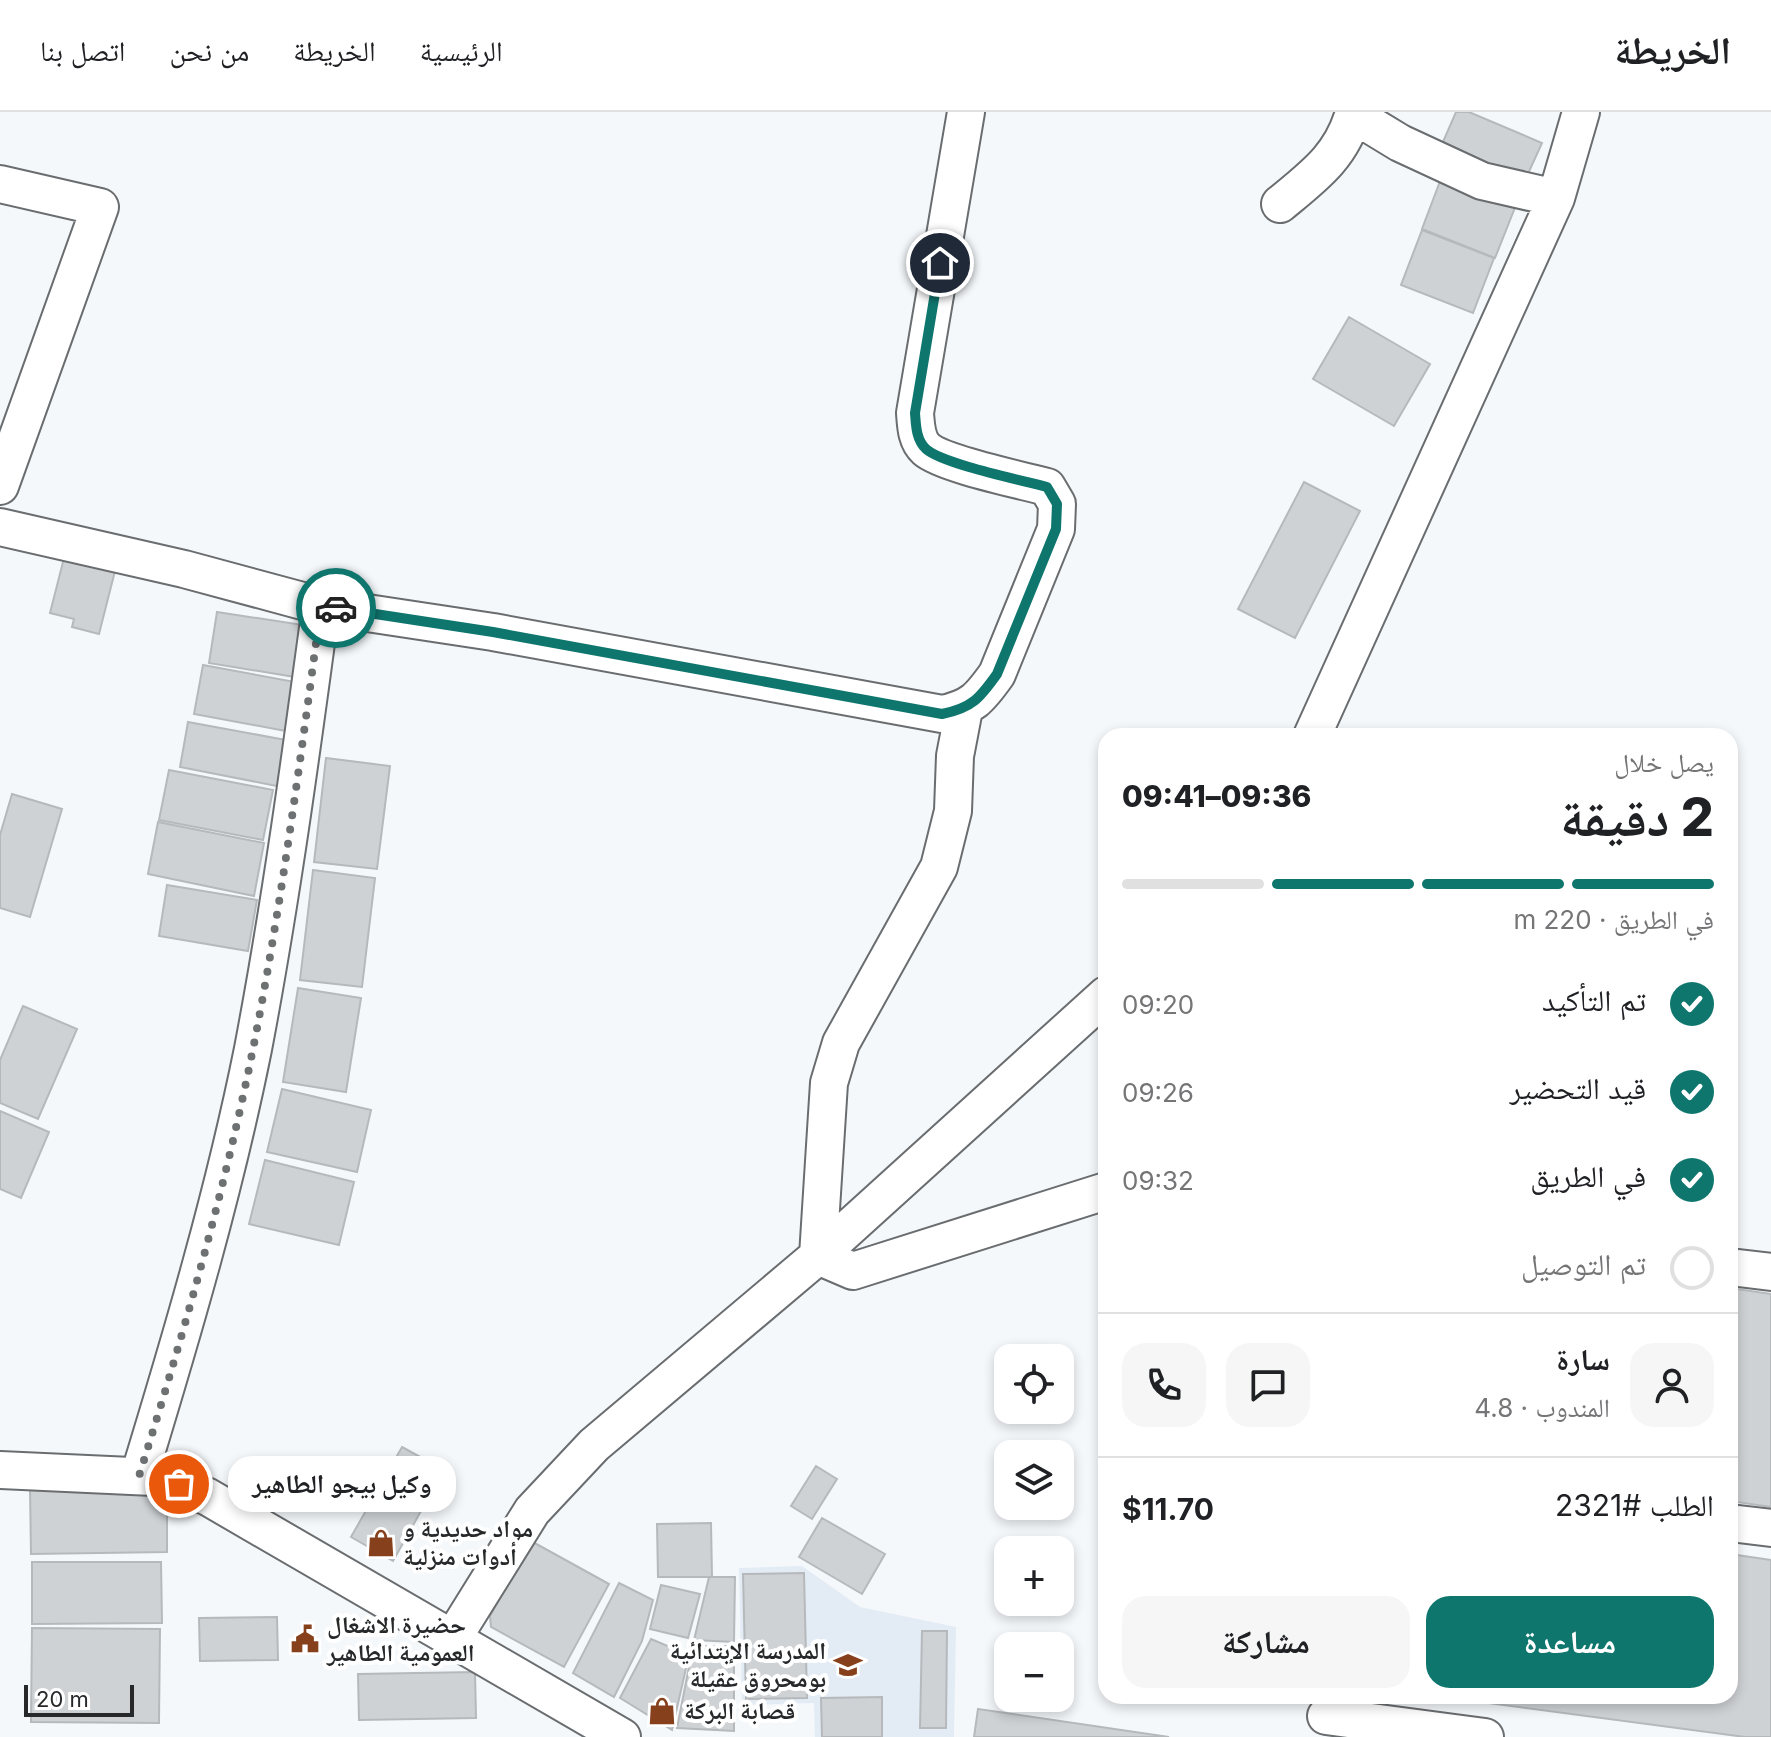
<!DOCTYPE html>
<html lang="ar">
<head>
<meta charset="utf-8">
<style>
  body { margin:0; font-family:Inter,"Noto Naskh Arabic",sans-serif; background:#f6f6f6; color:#202124; direction:rtl; height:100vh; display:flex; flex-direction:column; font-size:30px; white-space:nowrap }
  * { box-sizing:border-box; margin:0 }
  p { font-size:26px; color:#757577 }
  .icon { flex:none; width:44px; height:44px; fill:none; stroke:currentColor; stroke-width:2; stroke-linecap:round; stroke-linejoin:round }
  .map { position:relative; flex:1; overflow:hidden; direction:ltr }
  .drawer { position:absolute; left:1098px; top:616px; width:640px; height:976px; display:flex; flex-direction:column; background:#fff; border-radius:24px; box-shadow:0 4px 12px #0003; direction:rtl }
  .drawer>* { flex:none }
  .fabs { position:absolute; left:994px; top:1232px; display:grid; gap:16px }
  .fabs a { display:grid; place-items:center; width:80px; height:80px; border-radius:16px; background:#fff; box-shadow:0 4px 12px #0003; font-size:40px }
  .scale { position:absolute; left:24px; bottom:20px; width:110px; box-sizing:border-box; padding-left:8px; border:4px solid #262829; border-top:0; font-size:22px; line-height:28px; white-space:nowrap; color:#262829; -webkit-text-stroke:6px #fff; paint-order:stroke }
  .pin { position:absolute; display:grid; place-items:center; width:68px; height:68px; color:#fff; margin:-34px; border:4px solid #fff; border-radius:50%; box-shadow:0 2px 8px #0007 }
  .courier { position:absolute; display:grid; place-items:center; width:80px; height:80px; margin:-40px; border:6px solid #0f766e; border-radius:50%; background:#fff; color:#222; box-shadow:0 2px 10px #0007 }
  .bubble { position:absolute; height:56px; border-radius:24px; background:#fff; box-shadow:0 4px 12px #0003; font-size:26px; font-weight:800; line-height:56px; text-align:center; direction:rtl }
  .overview em { font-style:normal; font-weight:800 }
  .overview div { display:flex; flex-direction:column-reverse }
  .overview { display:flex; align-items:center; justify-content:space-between; height:136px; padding:0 24px }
  h1 { font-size:52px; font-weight:800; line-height:60px }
  .bar { display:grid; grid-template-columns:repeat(4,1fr); gap:12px 8px; align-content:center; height:96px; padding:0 24px }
  .bar i { height:10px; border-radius:6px; background:#e0e0e0 }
  .bar .active { background:#0f766e }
  .bar p { grid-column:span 4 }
  .line { display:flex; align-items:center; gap:20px; padding:0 24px; border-top:2px solid #e0e0e0 }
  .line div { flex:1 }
  .round { display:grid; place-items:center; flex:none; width:84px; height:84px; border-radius:24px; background:#f6f6f6 }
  ol { padding:0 24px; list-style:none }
  li { display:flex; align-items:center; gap:24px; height:88px }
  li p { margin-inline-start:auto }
  li .icon { padding:8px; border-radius:50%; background:#0f766e; color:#fff; stroke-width:4 }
  li:last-child { color:#757577 }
  li i { width:44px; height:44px; border:4px solid #e0e0e0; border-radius:50% }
  .cta { display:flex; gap:16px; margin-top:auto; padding:16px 24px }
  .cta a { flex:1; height:92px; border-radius:24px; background:#0f766e; color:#fff; font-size:32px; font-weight:800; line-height:92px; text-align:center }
  .cta a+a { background:#f6f6f6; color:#202124 }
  header { display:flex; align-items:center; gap:48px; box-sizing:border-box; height:112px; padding:0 40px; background:#fff; border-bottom:2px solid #e0e0e0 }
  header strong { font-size:38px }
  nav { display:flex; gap:44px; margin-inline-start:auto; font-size:28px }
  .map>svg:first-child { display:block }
  .built { fill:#e3ecf5 }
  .building { fill:#cfd2d5; stroke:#b6b9bb; stroke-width:2 }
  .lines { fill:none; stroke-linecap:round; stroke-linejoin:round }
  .minor-casing { stroke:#6a6d6f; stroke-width:40 }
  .minor { stroke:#fff; stroke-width:36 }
  .done { stroke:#6e7172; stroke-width:8; stroke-dasharray:0 14.4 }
  .route { stroke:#0f766e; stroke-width:10 }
  .labels { text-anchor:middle; stroke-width:8; stroke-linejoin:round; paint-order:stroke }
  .poi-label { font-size:24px; font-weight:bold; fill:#262829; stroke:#fff; text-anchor:start }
</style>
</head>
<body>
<header>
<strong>الخريطة</strong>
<nav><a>الرئيسية</a><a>الخريطة</a><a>من نحن</a><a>اتصل بنا</a></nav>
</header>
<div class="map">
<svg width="1771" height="1625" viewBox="0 0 1771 1625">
  <rect width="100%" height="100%" fill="#f5f8fb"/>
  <path class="built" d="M802,1454L860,1495L956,1515L954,1625H815L814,1591L742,1593L739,1456Z"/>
  <path class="building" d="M1456,0H1469L1542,31L1522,75L1439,39Z
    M1442,64L1516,93L1495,146L1422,117Z
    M1422,118L1494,146L1473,201L1401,173Z
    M1349,205L1430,252L1394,314L1313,267Z
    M1304,370L1360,399L1295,526L1238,497Z
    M64,446L115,459L99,522L72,515L74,507L50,501Z
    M217,500L303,513L295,565L209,551Z
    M203,553L295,570L286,619L194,602Z
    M188,610L286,628L277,674L180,655Z
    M326,646L390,654L377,757L314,750Z
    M169,658L273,678L263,728L159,708Z
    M12,682L62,697L30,805L0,796V723Z
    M158,710L264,731L254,784L148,762Z
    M313,758L375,766L362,875L300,868Z
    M167,773L257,788L248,839L159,824Z
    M298,876L361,886L346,980L283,970Z
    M23,894L77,917L38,1007L0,991V948Z
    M282,977L371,998L357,1060L267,1040Z
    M0,999L49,1020L21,1086L0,1077Z
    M265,1048L354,1070L339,1133L249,1112Z
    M1730,1176L1771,1182V1395L1730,1389Z
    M402,1335L444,1358L393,1449L351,1425Z
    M816,1354L837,1367L812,1407L791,1394Z
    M167,1374V1440L31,1442L30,1376Z
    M822,1406L885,1442L862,1482L799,1445Z
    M711,1411L712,1465H658L657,1412Z
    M531,1429L609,1472L564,1555L491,1515L490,1504Z
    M1730,1442L1771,1448V1625H1745L1436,1584H1730Z
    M32,1450H161L162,1511L32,1512Z
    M804,1461L807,1586L746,1587L743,1462Z
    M709,1465H735L734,1530L694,1528Z
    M619,1471L653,1488L642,1529L614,1585L573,1561Z
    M661,1473L700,1482L688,1526L650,1517Z
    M277,1505L278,1548L200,1549L199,1506Z
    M32,1516L160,1517L159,1611L31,1610Z
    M922,1519H947L946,1616H920Z
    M651,1527L689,1543L672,1618L620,1586Z
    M693,1534H734V1619L677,1616Z
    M475,1560L476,1606L359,1608L358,1562Z
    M882,1585V1625H822L821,1586Z
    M978,1597L1169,1625H974Z"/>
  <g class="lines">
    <defs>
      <path id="minor" d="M1354,3L1400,31L1482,69L1556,86
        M0,72L100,95L0,374
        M1280,92C1314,64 1342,44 1354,0
        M0,415L184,457L321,494C301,642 281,790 253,937C224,1081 182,1223 139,1364
        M321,494L493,520L942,602C972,596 980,586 997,562L1056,417L1057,392L1047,375C1021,368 943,352 926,337C916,328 916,313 915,301L966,0
        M964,597L955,644L953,699L939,755L841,931L829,971L818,1144L853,1159L1106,1079
        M1312,624L1556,86L1581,0
        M1730,1155L1771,1160
        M0,1358L153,1365L179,1372L208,1385L622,1625
        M1730,1411L1771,1416
        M453,1526L532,1399L594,1333L818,1144L1106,883
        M1326,1604L1485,1625"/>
    </defs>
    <use href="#minor" class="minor-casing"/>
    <use href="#minor" class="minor"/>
  </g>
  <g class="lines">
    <path class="done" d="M179,1372L139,1364C183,1224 224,1081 253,937C282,790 301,642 321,494L336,496"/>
    <path class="route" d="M336,496L493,520L942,602C972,596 980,586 997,562L1056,417L1057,392L1047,375C1021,368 943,352 926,337C916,328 916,313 915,301L940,151"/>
  </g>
  <defs>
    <symbol id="shop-bare" viewBox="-9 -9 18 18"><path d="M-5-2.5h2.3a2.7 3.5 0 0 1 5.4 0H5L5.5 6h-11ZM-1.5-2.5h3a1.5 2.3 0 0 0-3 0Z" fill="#86401b" stroke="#fff" stroke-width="2.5" paint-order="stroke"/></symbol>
    <symbol id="civic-bare" viewBox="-9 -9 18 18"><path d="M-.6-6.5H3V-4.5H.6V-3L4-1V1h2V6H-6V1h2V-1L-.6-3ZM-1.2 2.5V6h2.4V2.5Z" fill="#86401b" stroke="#fff" stroke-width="2.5" paint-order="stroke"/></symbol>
    <symbol id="school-bare" viewBox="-9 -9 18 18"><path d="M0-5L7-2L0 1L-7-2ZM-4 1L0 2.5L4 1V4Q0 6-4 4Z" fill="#86401b" stroke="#fff" stroke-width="2.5" paint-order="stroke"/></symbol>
  </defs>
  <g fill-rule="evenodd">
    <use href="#shop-bare" x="361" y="1411" width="40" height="40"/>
    <use href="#civic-bare" x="285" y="1507" width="40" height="40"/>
    <use href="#school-bare" x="828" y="1533" width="40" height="40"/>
    <use href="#shop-bare" x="642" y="1579" width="40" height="40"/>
  </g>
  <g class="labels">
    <g class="poi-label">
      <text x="403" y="1425">مواد حديدية و<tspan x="403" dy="28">أدوات منزلية</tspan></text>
      <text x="327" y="1521">حضيرة الاشغال<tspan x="327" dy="28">العمومية الطاهير</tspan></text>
      <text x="826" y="1547" text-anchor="end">المدرسة الإبتدائية<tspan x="826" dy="28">بومحروق عقيلة</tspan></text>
      <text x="684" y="1607">قصابة البركة</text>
    </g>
  </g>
</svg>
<div class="fabs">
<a><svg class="icon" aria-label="locate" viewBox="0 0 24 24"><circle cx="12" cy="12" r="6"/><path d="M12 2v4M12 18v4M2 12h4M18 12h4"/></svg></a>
<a><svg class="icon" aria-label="layers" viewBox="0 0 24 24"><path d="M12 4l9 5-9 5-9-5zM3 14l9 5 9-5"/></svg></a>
<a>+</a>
<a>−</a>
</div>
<div class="scale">20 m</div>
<div class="pin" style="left:179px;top:1372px;background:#ea580c"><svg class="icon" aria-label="bag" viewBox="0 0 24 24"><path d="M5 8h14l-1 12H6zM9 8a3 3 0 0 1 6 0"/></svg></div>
<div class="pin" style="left:940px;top:151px;background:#1f2937"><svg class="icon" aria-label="home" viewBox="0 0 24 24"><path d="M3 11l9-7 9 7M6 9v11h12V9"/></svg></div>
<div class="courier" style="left:336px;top:496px"><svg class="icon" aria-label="car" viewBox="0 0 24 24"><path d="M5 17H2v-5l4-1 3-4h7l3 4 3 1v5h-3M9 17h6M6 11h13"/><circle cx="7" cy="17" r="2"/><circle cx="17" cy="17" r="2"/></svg></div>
<div class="bubble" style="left:228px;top:1344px;width:228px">وكيل بيجو الطاهير</div>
<section class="drawer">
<div class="overview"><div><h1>2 دقيقة</h1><p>يصل خلال</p></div><em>09:36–09:41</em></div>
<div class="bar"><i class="active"></i><i class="active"></i><i class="active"></i><i></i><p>في الطريق · 220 m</p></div>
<ol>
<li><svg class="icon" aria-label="check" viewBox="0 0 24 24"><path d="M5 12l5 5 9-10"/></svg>تم التأكيد<p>09:20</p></li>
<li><svg class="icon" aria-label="check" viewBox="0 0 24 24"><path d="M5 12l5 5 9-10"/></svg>قيد التحضير<p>09:26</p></li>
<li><svg class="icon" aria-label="check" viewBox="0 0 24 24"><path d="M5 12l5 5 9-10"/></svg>في الطريق<p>09:32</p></li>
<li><i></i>تم التوصيل</li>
</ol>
<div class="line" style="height:144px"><a class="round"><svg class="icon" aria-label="person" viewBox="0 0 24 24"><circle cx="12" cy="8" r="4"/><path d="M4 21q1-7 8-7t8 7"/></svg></a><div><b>سارة</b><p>المندوب · 4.8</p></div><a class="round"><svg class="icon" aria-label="chat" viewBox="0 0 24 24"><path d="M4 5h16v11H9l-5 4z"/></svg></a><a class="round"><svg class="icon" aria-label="phone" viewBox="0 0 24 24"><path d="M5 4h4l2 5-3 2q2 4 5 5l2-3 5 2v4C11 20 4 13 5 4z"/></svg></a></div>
<div class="line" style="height:104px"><div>الطلب #2321</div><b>$11.70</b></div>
<div class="cta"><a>مساعدة</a><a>مشاركة</a></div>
</section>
</div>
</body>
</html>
